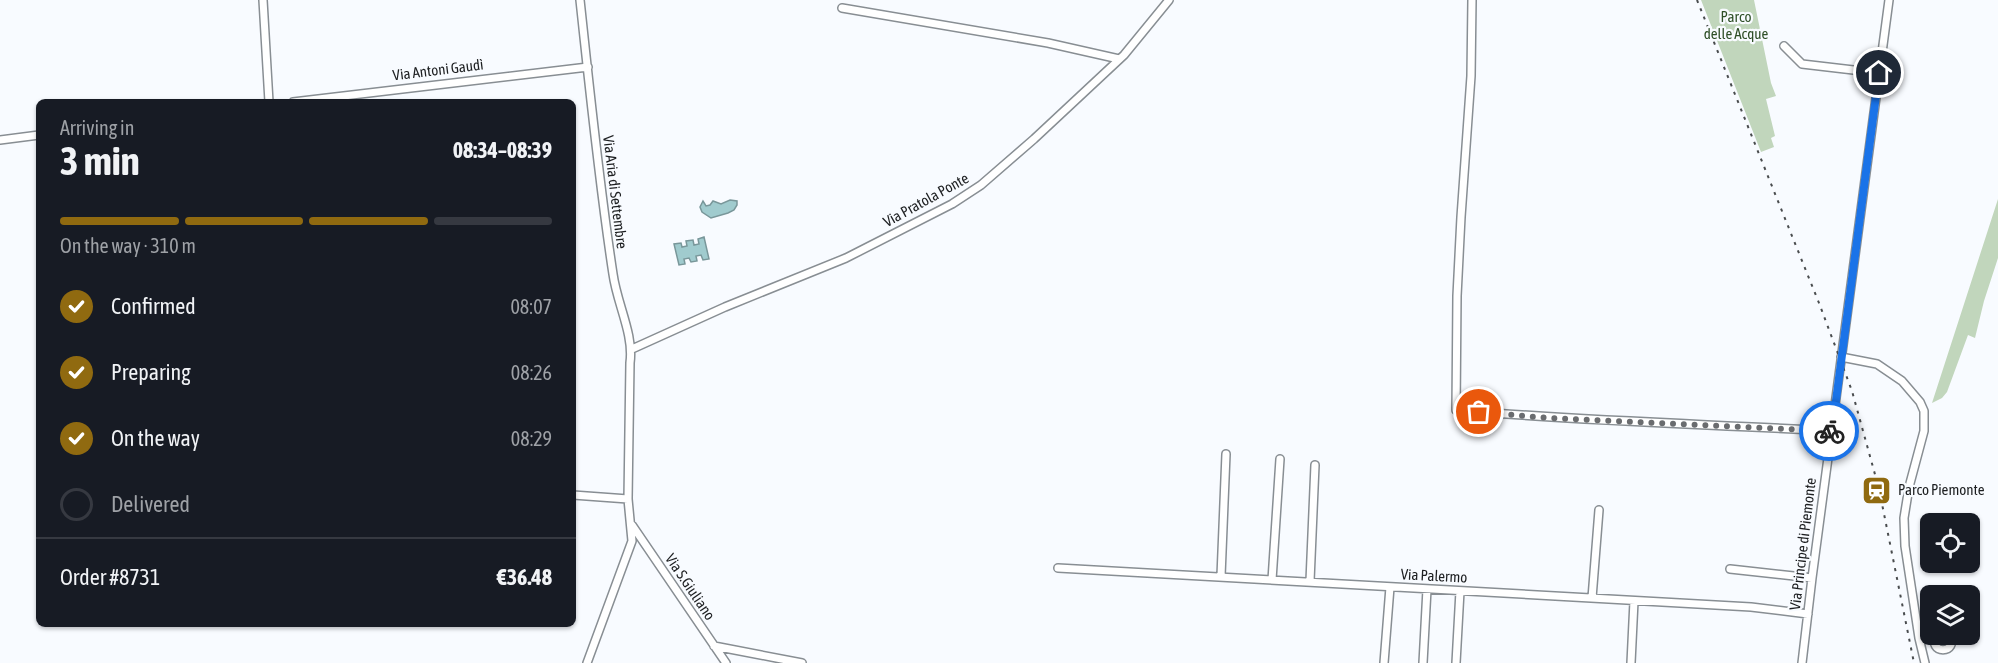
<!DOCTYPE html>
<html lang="en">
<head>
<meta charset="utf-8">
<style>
  body { margin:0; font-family:"Asap Condensed",sans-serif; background:#242831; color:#f1f3f6; height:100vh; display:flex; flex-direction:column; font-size:22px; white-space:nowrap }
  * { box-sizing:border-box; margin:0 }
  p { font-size:20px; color:#9ea1a6 }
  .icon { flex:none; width:33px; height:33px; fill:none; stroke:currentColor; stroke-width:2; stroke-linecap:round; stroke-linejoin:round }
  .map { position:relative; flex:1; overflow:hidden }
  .details { position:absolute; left:36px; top:99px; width:540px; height:528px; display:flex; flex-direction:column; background:#171b24; border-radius:9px; box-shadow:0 2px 4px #0004 }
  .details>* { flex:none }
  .controls { position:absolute; left:1920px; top:513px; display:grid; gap:12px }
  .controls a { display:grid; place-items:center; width:60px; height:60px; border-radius:9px; background:#171b24; box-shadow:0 2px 4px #0004; font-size:30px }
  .pin { position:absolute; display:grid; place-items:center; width:51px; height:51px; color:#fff; margin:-26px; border:3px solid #fff; border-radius:50%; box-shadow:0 2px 6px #0007 }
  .courier { position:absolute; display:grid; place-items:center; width:60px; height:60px; margin:-30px; border:4px solid #1a73e8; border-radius:50%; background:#fff; color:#222; box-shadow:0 2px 8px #0007 }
  .summary em { font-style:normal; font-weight:700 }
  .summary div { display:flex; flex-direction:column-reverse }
  .summary { display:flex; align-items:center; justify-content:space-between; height:102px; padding:0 24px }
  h1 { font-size:39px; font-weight:700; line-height:45px }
  .bar { display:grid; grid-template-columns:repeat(4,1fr); gap:9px 6px; align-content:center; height:72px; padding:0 24px }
  .bar i { height:8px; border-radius:4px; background:#363941 }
  .bar .on { background:#906a10 }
  .bar p { grid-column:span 4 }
  .line { display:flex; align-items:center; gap:15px; padding:0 24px; border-top:2px solid #363941 }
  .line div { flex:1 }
  ol { padding:0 24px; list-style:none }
  li { display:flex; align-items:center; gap:18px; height:66px }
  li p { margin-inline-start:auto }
  li .icon { padding:6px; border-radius:50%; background:#906a10; color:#fff; stroke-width:4 }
  li:last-child { color:#9ea1a6 }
  li i { width:33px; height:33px; border:3px solid #363941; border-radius:50% }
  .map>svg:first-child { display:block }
  .green { fill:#c1d6bc }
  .water { fill:#a0cbce; stroke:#79979a; stroke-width:1.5 }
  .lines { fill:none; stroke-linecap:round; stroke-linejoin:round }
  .minor-casing { stroke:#888e93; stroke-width:10 }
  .minor { stroke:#fff; stroke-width:7 }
  .rail { stroke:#494c4e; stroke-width:2; stroke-dasharray:3 6; stroke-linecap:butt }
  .done { stroke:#6a6c6f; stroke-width:6; stroke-dasharray:0 10.8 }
  .route { stroke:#1a73e8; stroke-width:8 }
  .labels { text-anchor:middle; stroke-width:4.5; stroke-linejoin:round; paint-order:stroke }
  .park-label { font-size:15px; fill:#2e4f27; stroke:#f8fbff }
  .street-label { font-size:15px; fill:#1d1f21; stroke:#f8fbff }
  .poi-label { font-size:15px; fill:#1d1f21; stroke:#f8fbff; text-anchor:start }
</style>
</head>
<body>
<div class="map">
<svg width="1998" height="663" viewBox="0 0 1998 663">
  <rect width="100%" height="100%" fill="#f8fbff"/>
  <path class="green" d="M1701,0H1754L1771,83L1776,96L1766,99L1775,136L1771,138L1774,147L1761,152Z
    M1998,199V258L1984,301L1975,338L1968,335L1947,392L1942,398L1932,403Z"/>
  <path class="water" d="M730,200L737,201V205L734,210L728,213L711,218L702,212L700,207L703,201L706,206L710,205L713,201L721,204Z
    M704,237L709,259L703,260L701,255L696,256L697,261L691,262L689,258L684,259L685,264L679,265L674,244L681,243L682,247L687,246L686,241L693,240L694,245L699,244L698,239Z"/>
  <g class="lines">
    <defs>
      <path id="minor" d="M263,0L269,102
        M580,0C590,92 599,183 613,274C617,304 634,334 630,363L628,499L632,541L587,663
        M1472,0L1471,76L1461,217L1457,296L1456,410C1581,421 1706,424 1832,431
        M842,8L1048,43L1119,59
        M1784,46L1802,64L1879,73
        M293,102L588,67
        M0,140L39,135
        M632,349L725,307L846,258L952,204L981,185L1034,139L1124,55L1169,0
        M1841,357L1877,364L1902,381L1920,402L1924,411V431L1909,487L1904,518L1905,546L1919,638L1925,663
        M573,495L628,499
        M632,525L726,663
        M1058,568L1751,607L1808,614
        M1730,569L1812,578
        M1221,576L1226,454
        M1272,580L1280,459
        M1310,581L1315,465
        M1592,598L1599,510
        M1937,634C1925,655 1961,655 1949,634
        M714,646L802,663
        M1384,663L1390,587
        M1423,663L1427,589
        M1456,663L1460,591
        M1631,663L1634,601
        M1802,663L1812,578L1889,0"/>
    </defs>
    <use href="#minor" class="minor-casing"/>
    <use href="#minor" class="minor"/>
    <path class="rail" d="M1697,0L1819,303L1852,391L1879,489L1914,663"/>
  </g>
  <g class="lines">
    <path class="done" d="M1479,412L1548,418L1829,431"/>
    <path class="route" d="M1829,431H1832L1879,73"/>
  </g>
  <defs>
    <symbol id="station-square" viewBox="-11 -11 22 22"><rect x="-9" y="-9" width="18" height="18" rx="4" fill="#906a10" stroke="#f8fbff"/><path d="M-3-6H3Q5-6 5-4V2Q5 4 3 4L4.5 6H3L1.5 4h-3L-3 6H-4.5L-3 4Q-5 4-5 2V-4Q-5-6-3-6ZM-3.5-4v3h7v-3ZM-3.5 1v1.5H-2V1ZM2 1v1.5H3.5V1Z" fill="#fff"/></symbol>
  </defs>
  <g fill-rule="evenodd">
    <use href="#station-square" x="1860" y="474" width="33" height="33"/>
  </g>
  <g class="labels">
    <g class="park-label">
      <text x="1736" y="22">Parco<tspan x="1736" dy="17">delle Acque</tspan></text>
    </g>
    <g class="street-label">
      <text transform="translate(438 70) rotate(-7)" y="5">Via Antoni Gaudì</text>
      <text transform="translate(615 192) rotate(83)" y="5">Via Aria di Settembre</text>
      <text transform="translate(926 200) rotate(-29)" y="5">Via Pratola Ponte</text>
      <text transform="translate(1803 544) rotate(-83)" y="5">Via Principe di Piemonte</text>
      <text transform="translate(1434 576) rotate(3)" y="5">Via Palermo</text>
      <text transform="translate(690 587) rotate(56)" y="5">Via S.Giuliano</text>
    </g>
    <g class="poi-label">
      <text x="1898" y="495">Parco Piemonte</text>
    </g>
  </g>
</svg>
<div class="controls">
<a><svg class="icon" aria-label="locate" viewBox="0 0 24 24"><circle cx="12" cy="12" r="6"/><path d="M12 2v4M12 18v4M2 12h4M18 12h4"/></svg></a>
<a><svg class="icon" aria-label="layers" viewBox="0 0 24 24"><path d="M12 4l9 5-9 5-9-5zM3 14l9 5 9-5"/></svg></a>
</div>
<div class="pin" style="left:1479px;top:412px;background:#ea580c"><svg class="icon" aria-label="bag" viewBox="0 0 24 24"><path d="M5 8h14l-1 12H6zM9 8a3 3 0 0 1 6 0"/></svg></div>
<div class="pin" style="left:1879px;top:73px;background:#1f2937"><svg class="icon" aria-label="home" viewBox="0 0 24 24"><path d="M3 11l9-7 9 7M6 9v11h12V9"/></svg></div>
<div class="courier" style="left:1829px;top:431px"><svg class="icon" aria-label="bike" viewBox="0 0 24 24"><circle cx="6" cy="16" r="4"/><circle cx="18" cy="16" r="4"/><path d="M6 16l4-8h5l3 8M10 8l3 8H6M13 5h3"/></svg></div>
<section class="details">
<div class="summary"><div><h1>3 min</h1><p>Arriving in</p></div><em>08:34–08:39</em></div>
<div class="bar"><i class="on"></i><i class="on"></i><i class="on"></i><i></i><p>On the way · 310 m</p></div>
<ol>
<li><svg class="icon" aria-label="check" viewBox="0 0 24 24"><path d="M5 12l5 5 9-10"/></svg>Confirmed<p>08:07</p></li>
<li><svg class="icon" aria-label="check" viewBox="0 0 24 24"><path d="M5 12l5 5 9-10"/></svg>Preparing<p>08:26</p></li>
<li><svg class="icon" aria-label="check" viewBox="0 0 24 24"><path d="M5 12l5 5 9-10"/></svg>On the way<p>08:29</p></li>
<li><i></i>Delivered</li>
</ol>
<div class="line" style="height:78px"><div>Order #8731</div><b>€36.48</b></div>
</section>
</div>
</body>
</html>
